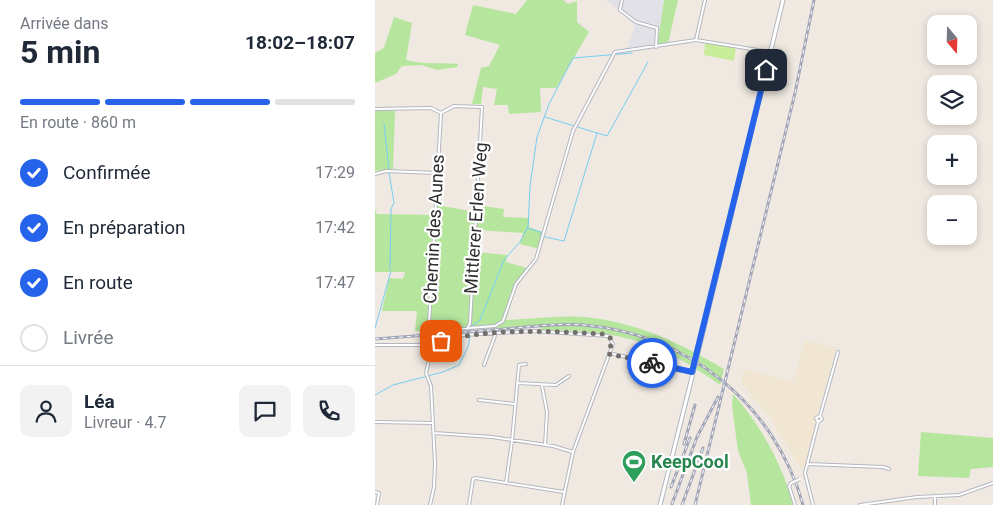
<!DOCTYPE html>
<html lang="fr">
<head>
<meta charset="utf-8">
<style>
  body { margin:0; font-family:Roboto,sans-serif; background:#f2f2f3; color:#1f2937; height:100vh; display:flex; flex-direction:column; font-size:19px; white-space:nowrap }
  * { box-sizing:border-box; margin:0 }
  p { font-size:16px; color:#747a83 }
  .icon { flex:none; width:28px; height:28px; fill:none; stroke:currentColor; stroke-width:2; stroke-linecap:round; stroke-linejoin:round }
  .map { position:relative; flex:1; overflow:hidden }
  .sheet { display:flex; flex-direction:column; background:#fff; width:375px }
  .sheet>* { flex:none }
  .needle { width:32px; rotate:161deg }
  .fabs { position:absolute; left:552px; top:15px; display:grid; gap:10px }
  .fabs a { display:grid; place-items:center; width:50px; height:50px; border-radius:10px; background:#fff; box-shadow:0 2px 8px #0003; font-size:25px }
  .pin { position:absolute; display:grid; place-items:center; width:42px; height:42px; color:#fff; margin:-21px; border-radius:10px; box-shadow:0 2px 8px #0006 }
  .courier { position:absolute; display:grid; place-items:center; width:50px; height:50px; margin:-25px; border:4px solid #2563eb; border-radius:50%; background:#fff; color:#222; box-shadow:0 1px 6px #0007 }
  .summary em { font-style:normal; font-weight:700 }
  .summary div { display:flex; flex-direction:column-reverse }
  .summary { display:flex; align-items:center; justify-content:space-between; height:85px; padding:0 20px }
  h1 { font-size:32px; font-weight:700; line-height:38px }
  .bar { display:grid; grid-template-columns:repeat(4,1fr); gap:8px 5px; align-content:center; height:60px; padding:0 20px }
  .bar i { height:6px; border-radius:4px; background:#e0e1e3 }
  .bar .active { background:#2563eb }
  .bar p { grid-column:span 4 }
  .line { display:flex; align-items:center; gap:12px; padding:0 20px; border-top:1px solid #e0e1e3 }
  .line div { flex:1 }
  .round { display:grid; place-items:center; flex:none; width:52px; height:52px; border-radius:10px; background:#f2f2f3 }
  ol { padding:0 20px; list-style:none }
  li { display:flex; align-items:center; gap:15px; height:55px }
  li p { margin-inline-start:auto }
  li .icon { padding:5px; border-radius:50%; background:#2563eb; color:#fff; stroke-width:4 }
  li:last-child { color:#747a83 }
  li i { width:28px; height:28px; border:2px solid #e0e1e3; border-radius:50% }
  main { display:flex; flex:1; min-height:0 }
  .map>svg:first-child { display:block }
  .industrial { fill:#e3e1e8 }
  .education { fill:#f0e6d1 }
  .green { fill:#b6e59e }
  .pitch { fill:#c9ec9a }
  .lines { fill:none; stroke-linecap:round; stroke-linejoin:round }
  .stream { stroke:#75cff0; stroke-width:1 }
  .street-casing { stroke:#b4b7c1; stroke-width:4 }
  .secondary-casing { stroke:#b4b7c1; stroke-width:5 }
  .street { stroke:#fff; stroke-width:2 }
  .secondary { stroke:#fff; stroke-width:3 }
  .rail-casing { stroke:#a3a6b8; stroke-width:3 }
  .rail { stroke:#fff; stroke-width:1; stroke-dasharray:4; stroke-linecap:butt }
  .street-bridge-casing { stroke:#b4b7c1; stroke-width:4; stroke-linecap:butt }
  .secondary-bridge-casing { stroke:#b4b7c1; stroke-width:5; stroke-linecap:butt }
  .street-bridge { stroke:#fff; stroke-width:2 }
  .secondary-bridge { stroke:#fff; stroke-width:3 }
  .done { stroke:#726f6d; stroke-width:5; stroke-dasharray:0 9 }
  .route { stroke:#2563eb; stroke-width:6 }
  .labels { text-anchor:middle; stroke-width:4.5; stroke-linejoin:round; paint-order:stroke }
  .street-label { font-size:18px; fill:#2e2e2e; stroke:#fff }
  .leisure-label { font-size:18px; font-weight:bold; fill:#27864d; stroke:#fff; text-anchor:start }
</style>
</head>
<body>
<main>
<section class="sheet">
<div class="summary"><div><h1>5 min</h1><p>Arrivée dans</p></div><em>18:02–18:07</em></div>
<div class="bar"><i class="active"></i><i class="active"></i><i class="active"></i><i></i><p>En route · 860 m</p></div>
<ol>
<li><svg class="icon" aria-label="check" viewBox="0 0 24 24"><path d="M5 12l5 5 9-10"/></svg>Confirmée<p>17:29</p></li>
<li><svg class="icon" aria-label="check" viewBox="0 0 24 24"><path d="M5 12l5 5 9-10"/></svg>En préparation<p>17:42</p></li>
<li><svg class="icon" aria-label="check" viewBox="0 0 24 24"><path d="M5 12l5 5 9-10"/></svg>En route<p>17:47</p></li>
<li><i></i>Livrée</li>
</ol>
<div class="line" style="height:90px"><a class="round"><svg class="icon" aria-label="person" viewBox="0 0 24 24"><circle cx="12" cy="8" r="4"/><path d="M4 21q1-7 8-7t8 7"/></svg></a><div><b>Léa</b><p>Livreur · 4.7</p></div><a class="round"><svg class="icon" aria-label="chat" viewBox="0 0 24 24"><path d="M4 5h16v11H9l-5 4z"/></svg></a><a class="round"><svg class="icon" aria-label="phone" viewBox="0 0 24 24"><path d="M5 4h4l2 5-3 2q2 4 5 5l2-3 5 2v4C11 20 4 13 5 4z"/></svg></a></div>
</section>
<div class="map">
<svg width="618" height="505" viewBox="0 0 618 505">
  <rect width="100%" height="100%" fill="#efe9e1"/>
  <path class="industrial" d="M231,0H289L282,46L252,50L260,25Z"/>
  <path class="education" d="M430,340L461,348L443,414L440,417L441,422L429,468H425L395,417L366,383L369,369L418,382Z"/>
  <path class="green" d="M152,0H188L193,4L202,1V22L214,32L181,88H165L166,112L134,114L133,105H119L122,89L108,87L106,104H97L106,68L114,66L125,45L90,35L98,5L141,14Z
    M289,0H303L293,44L282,46Z
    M19,17L37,23L31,60C49,65 65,62 83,64L82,67L62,70L47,65L27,66L21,74L0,83V53L9,48Z
    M0,109L20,111L18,169L0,171Z
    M62,205L100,212L101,205L129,209L128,217L154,218V227L167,232L165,249L145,244L148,233L103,230L101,252L132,255L131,262L155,269L141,287L131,320C159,319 190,314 218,318C266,324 309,345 349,369L345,385C281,339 244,331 167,330L165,327L40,331L42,311H7L14,278L28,279L30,272H0V209L2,214L61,215Z
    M358,394C386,425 408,466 418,505H376L372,473L363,451L357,406Z
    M546,432L618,438V467L596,469L594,478L543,476Z"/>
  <path class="pitch" d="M330,43L361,47L359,61L329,55Z"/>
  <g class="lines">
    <path class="stream" d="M170,117L232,136L273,62
      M9,124L14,170
      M14,172L19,203L16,209L15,268
      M152,228L166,232V236L189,241L222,133
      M0,328L16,271
      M0,395L18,385L68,372L84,365L93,347L97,326L105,320L129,260L145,242L153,227L155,186L162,137L174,104L198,58L257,53"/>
    <defs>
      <path id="street" d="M247,0L245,10L261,22L282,28L281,47
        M321,40L330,0
        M0,109L56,108L66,113L79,106L107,107L95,323L92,329
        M0,174L11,171L62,173
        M54,331L120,326L128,321L141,284L161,259L198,131L240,52L321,40L395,52
        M0,345H53L88,335L159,331L233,336L238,344L198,452L187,505
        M234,353L317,372
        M109,365L121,333
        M143,383L181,385L194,376
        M167,386L172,412L170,445
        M104,400L139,404
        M445,416L463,352
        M0,422L58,423
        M59,433L117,437L178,446L198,452
        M433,464L508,467L514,469
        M131,483L137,441L144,365L151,364
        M416,483L414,486L420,505
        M0,492L4,493L2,505
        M55,505L59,487L60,464L56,386L51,373L54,360L53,342L66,113
        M94,505L98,479L100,478L189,492
        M438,505L430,473L443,422L447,419L445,416L441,418L443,422
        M485,505L542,497L584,495L618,483
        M560,505V497"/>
      <path id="secondary" d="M322,357L408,0
        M285,505L320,365"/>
    </defs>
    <use href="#street" class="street-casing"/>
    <use href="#secondary" class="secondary-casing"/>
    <use href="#street" class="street"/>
    <use href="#secondary" class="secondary"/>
    <defs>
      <path id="rail" d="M0,339C43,336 86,332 129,329C155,327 182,323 208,325C312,333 400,404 428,505
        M309,444L320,405
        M296,487L315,438
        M297,504L322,437L343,397
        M307,505L328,448
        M320,505L420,93L439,0"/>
    </defs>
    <use href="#rail" class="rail-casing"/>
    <use href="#rail" class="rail"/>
    <defs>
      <path id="street-bridge" d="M416,483L425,479"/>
      <path id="secondary-bridge" d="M320,365L322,357"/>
    </defs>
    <use href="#street-bridge" class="street-bridge-casing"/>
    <use href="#secondary-bridge" class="secondary-bridge-casing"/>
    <use href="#street-bridge" class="street-bridge"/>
    <use href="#secondary-bridge" class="secondary-bridge"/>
  </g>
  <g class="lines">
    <path class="done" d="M66,341C118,328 173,331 227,334L237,339L234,354L277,363"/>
    <path class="route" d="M277,363L317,372L391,70"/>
  </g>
  <defs>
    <symbol id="stadium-pin" viewBox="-11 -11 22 30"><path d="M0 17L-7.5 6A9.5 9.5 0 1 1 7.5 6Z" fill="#2e9e5b" stroke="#fff"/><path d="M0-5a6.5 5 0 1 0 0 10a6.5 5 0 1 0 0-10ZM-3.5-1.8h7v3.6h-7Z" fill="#fff"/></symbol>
  </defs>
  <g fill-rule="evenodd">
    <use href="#stadium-pin" x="245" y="448" width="28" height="38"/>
  </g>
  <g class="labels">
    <g class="street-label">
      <text transform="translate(101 218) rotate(-86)" y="6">Mittlerer Erlen Weg</text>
      <text transform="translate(59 229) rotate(-87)" y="6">Chemin des Aunes</text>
    </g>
    <g class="leisure-label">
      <text x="276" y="468">KeepCool</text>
    </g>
  </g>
</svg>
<div class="fabs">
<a><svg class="needle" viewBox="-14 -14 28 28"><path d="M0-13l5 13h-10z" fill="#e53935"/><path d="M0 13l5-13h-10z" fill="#747a83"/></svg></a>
<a><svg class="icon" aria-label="layers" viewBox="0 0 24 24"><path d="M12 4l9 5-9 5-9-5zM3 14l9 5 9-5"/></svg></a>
<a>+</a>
<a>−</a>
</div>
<div class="pin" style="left:66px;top:341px;background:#ea580c"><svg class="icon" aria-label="bag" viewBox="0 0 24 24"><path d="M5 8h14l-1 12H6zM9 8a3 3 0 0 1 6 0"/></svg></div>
<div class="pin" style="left:391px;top:70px;background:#1f2937"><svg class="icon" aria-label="home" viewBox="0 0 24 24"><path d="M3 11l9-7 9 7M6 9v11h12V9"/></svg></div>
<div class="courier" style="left:277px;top:363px"><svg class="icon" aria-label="bike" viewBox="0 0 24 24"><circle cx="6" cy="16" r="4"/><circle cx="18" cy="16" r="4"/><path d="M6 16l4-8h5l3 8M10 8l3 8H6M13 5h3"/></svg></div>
</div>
</main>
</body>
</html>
